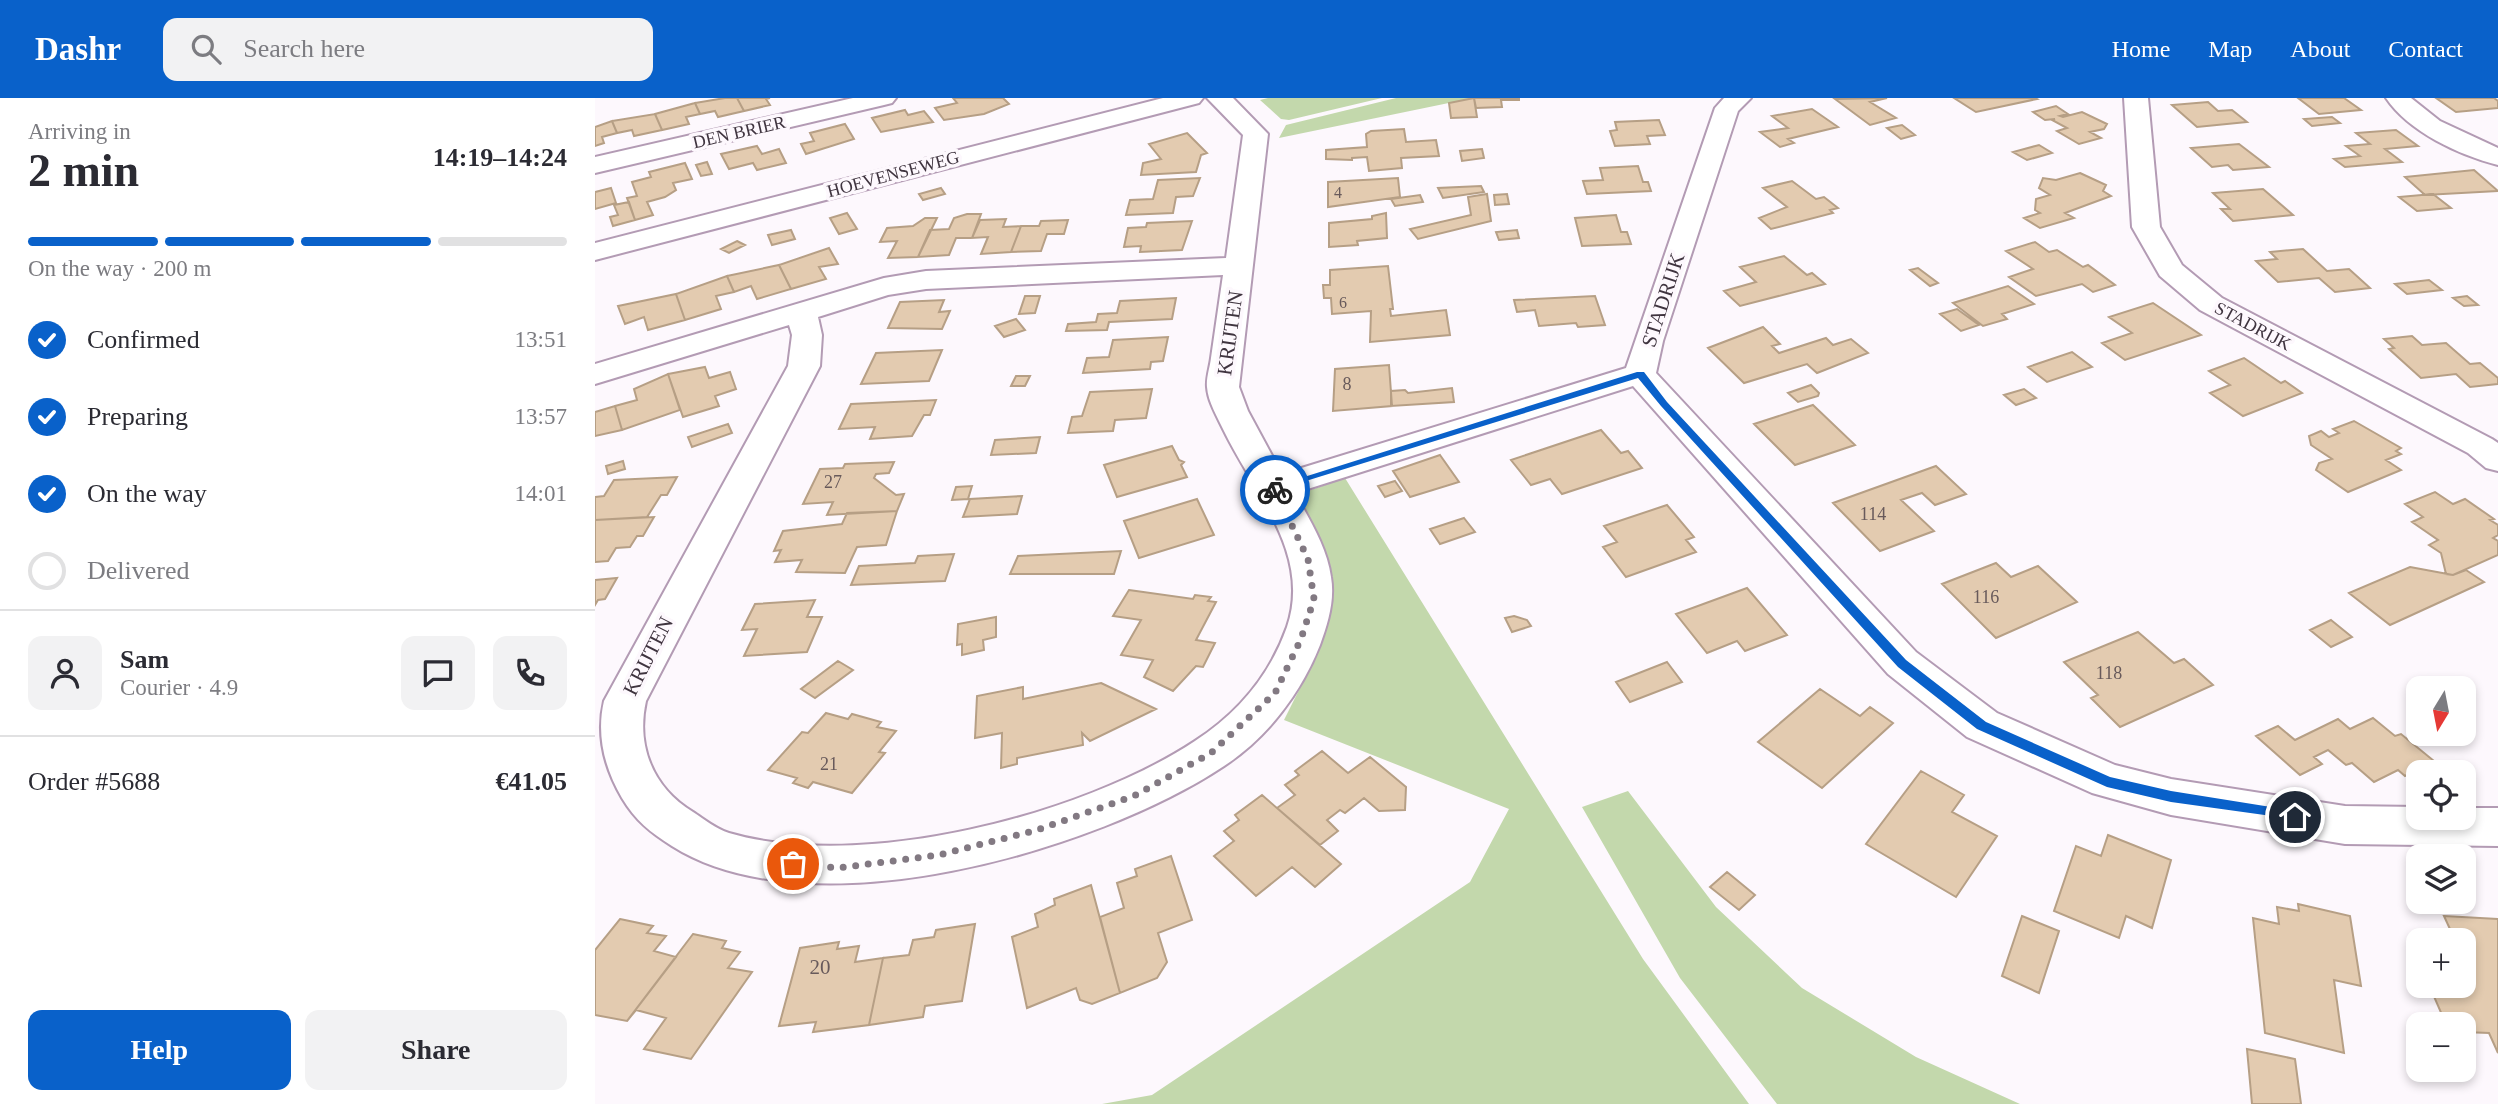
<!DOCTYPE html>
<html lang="en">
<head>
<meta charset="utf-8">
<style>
  body { margin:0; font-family:Georgia,serif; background:#f2f2f3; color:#2b2b33; height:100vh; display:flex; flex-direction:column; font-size:26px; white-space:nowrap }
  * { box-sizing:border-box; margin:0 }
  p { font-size:23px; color:#7c7c81 }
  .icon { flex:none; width:38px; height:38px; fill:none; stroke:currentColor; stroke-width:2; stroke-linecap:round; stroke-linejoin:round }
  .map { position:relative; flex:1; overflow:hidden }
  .drawer { display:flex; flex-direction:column; background:#fff; width:595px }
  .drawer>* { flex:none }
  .needle { width:46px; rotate:190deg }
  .tools { position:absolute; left:1811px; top:578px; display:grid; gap:14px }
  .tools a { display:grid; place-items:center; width:70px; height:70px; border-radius:14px; background:#fff; box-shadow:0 4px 10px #0003; font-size:35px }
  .pin { position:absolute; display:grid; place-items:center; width:60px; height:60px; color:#fff; margin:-30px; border:4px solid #fff; border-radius:50%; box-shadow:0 2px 7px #0007 }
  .courier { position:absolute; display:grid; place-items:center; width:70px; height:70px; margin:-35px; border:5px solid #0961ca; border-radius:50%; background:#fff; color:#222; box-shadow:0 2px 9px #0007 }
  .overview em { font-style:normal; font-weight:800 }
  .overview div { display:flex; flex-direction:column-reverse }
  .overview { display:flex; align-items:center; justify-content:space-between; height:119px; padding:0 28px }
  h1 { font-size:46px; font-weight:800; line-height:52px }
  .bar { display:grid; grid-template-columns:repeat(4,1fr); gap:10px 7px; align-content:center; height:84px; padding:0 28px }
  .bar i { height:9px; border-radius:5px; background:#e1e1e2 }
  .bar .active { background:#0961ca }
  .bar p { grid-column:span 4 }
  .line { display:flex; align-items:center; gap:18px; padding:0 28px; border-top:2px solid #e1e1e2 }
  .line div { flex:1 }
  .round { display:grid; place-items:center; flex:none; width:74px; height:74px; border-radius:14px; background:#f2f2f3 }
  ol { padding:0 28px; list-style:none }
  li { display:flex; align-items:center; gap:21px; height:77px }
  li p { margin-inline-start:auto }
  li .icon { padding:7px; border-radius:50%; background:#0961ca; color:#fff; stroke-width:4 }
  li:last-child { color:#7c7c81 }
  li i { width:38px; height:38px; border:4px solid #e1e1e2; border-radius:50% }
  .action { display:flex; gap:14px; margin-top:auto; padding:14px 28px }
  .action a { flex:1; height:80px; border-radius:14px; background:#0961ca; color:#fff; font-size:28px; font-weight:800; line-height:80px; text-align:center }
  .action a+a { background:#f2f2f3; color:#2b2b33 }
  header { display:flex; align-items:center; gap:42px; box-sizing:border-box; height:98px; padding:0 35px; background:#0961ca; color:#fff }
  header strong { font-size:33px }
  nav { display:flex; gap:38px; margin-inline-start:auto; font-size:24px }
  .search { width:490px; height:63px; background:#f2f2f3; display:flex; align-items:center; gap:18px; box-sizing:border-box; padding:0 24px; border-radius:14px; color:#7c7c81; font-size:26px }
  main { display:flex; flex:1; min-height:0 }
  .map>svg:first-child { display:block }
  .green { fill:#c3d8ac }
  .building { fill:#e3cbb0; stroke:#b69f85; stroke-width:2 }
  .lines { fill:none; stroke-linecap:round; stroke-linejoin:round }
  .minor-casing { stroke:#b39bb4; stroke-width:4 }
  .minor { fill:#fff; fill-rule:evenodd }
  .route { fill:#0961ca }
  .done { stroke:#827982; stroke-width:7; stroke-dasharray:0 12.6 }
  .labels { text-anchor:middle; stroke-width:7; stroke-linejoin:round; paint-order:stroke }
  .far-number-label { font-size:16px; fill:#685a5b }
  .far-street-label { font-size:18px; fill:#3f343f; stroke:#fdf8fd }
  .number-label { font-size:18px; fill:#685a5b }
  .street-label { font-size:21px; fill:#3f343f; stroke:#fdf8fd }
  .near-number-label { font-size:21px; fill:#685a5b }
</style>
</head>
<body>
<header>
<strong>Dashr</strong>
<div class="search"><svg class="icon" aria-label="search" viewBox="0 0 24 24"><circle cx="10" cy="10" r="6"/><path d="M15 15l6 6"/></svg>Search here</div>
<nav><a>Home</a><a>Map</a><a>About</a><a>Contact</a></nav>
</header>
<main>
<section class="drawer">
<div class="overview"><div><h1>2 min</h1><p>Arriving in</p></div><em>14:19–14:24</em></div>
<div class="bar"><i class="active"></i><i class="active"></i><i class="active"></i><i></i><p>On the way · 200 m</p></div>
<ol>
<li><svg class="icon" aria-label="check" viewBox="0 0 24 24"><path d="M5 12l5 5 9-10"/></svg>Confirmed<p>13:51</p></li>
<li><svg class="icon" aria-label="check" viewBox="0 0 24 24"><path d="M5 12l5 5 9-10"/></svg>Preparing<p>13:57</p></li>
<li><svg class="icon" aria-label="check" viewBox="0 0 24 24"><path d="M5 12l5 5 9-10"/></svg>On the way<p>14:01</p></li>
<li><i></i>Delivered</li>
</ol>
<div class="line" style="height:126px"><a class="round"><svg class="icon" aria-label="person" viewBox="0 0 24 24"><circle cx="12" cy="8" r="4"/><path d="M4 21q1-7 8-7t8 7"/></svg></a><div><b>Sam</b><p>Courier · 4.9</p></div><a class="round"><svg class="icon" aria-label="chat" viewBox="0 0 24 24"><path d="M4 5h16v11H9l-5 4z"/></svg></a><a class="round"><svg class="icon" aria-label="phone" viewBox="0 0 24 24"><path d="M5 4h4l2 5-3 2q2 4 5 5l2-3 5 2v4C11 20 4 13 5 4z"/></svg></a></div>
<div class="line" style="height:91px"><div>Order #5688</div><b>€41.05</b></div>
<div class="action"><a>Help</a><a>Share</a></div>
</section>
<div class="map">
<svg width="1903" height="1006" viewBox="0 0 1903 1006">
  <rect width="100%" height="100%" fill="#fdf8fd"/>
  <path class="green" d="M673,0H787L694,22L686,21L665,2Z
    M801,0H878L684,40L691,27Z
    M750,380L1048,861L1154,1006H507L557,997L875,784L914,711L689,622L714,572L734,518L705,404L710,394Z
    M1033,693L1121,809L1207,890L1321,959L1425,1006H1182L1085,880L987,709Z"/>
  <path class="building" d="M130,0H142L149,13L123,19L120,13L105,16L100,5Z
    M142,0H175L171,1L175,7L149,13Z
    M358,0H408L414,6L389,16L349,22L340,10L362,5Z
    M879,0L882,19L856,20L854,5Z
    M879,0H924V2H906L907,9L881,10Z
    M1292,0L1275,4L1301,20L1275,27L1240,1Z
    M1359,0H1440L1442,1L1381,14Z
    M1703,0H1749L1766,12L1724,16Z
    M1841,0H1899L1903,3V10L1861,14Z
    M1613,4L1623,13L1637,12L1652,24L1602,29L1577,7Z
    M100,5L105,16L91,19L94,26L67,32L60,16Z
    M1461,8L1473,16L1465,18L1468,19L1487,14L1512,26L1509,31L1495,34L1506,40L1484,46L1462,33L1472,30L1457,22L1460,21L1450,22L1438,14Z
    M1217,11L1243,29L1193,41L1199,45L1185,49L1165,34L1193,30L1177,18Z
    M310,12L313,17L329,13L338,24L286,34L277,20Z
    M60,16L67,32L39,38L37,32L22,35L17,23Z
    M1737,19L1745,25L1717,28L1709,21Z
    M1064,22L1070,37L1052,38L1055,46L1020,48L1015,33L1022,32L1020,24Z
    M17,23L22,35L7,39L9,45L0,48V29Z
    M250,26L259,41L211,56L206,46L219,43L215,35Z
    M1307,27L1320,37L1306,41L1292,30Z
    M809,31L811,44L841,42L844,58L806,60L807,70L774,73L772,59L757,60V62L731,61V52L772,49L771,36L776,33Z
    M1801,32L1823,48L1790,51L1807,64L1750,69L1739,61L1765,58L1751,48L1775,46L1761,35Z
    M592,35L612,55L606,57L601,74L546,77L548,65L566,61L554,46Z
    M1644,46L1674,69L1638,72L1633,67L1617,69L1596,50Z
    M1444,47L1457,55L1432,62L1418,54Z
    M162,48L167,56L184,51L191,65L162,72L158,65L134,71L126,56Z
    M887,51L889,60L867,63L865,53Z
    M112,64L117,76L106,78L101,67Z
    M90,65L97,81L78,85L81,92L70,99L52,104L58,117L40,122L32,100L42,98L37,84L56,79L54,74Z
    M1043,68L1048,84H1053L1056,93L992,96L988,83L1008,82L1005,70Z
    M1879,72L1903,93L1830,97L1810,79Z
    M1485,75L1511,87L1508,93L1516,98L1470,115L1479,120L1445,130L1429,120L1445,115L1440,112L1441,101L1455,97L1444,90L1448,80L1461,82Z
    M605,80L598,98L581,99L578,115L531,117L535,102L558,101L563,82Z
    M803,80L805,99L733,109V84Z
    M1197,83L1221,101L1229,99L1243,110L1235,112L1238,115L1176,131L1164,120L1192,109L1168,90Z
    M886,88L889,94L848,100L843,90Z
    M16,90L21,105L0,111V94Z
    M346,90L350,96L328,102L324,96Z
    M1668,91L1698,117L1638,123L1626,111H1635L1618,95Z
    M892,96L896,123L823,141L815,131L876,117L873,99Z
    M912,96L914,106L900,107L899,97Z
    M1838,96L1856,110L1822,113L1804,99Z
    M825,97L828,104L800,108L796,101Z
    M34,104L40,122L18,128L15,119L23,117L19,107Z
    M252,115L262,131L244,136L235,120Z
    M791,115L792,140L762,143L763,147L734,149V125L777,121V118Z
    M372,116H386L377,140H361L354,157L323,159L335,132L354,131L359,120Z
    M1021,117L1026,134H1032L1036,146L987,148L980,120Z
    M330,120H342L323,159L293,160L302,143L285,144L292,130L318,128Z
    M411,121L408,129L426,128L416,154L386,156L393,139L377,140L385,122Z
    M473,122L469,136H452L446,153L416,154L426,128H444L446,123Z
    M597,123L587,152L545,154L546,148L529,149L533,130L551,129L552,125Z
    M196,132L200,141L177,147L173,137Z
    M922,132L924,140L904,142L901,134Z
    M142,143L150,147L134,155L126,151Z
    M1440,144L1454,154L1462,152L1488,169L1493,167L1520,187L1498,194L1487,186L1441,198L1414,179L1438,171L1411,153Z
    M234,150L243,166L224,169L231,181L196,191L184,167Z
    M1708,151L1732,173L1754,171L1775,190L1740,194L1724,180L1683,184L1661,163L1682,161L1675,154Z
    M1189,158L1212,177L1217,175L1230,186L1145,208L1129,193L1161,184L1145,169Z
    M184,167L196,191L162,201L156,188L139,194L132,178Z
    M793,168L798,211H795L796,218L851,212L855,237L775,244L776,213L737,216L736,200H729L728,187H735V172Z
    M1323,170L1343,185L1335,188L1315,172Z
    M132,178L139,194L121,198L126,211L90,222L81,196Z
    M1834,182L1847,192L1812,196L1800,186Z
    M1413,188L1439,206L1407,216L1412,221L1388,228L1358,205Z
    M81,196L90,222L53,232L49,219L30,226L23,208Z
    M430,198H445L440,215L424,216Z
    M1000,198L1010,227L983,229L981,225L944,228L940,212L922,214L919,202Z
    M1872,198L1883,207L1869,208L1858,200Z
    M581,200L577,221L514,224L512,232L471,233L473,226L501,224L503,216L522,215L525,203Z
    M349,202L344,214L355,213L347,231L293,230L305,204Z
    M1558,205L1606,237L1530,262L1507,245L1537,235L1514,219Z
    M1362,211L1384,227L1366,233L1345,216Z
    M421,221L430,232L409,239L400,228Z
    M1168,229L1185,246L1177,248L1184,255L1231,240L1238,247L1256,241L1273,255L1222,275L1212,266L1149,285L1113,250Z
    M1817,238L1827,247L1851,245L1875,266L1885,265L1903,280V286L1875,289L1861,276L1826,280L1794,251L1799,250L1789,241Z
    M573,239L568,263L556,264L555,271L488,275L492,260L514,259L518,242Z
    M347,252L334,283L266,286L281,255Z
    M1477,254L1497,269L1452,284L1433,269Z
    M1649,260L1686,285L1690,283L1707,295L1648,318L1615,295L1635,287L1614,273Z
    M794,267L797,308L738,313L740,271Z
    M110,269L114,280L135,274L141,291L120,298L124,308L88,319L73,276Z
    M73,276L85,312L27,332L20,308L42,302L39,291Z
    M421,278H435L430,288H416Z
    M1216,287L1224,295L1223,298L1203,304L1193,295Z
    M857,290L859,304L796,308V293L810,292L813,295Z
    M557,291L551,320L520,322L518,333L473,335L477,319L487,318L495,294Z
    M1429,291L1441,300L1421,307L1409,297Z
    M341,302L335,317H329L317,338L275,341L280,329L244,331L256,306Z
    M1218,307L1260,347L1200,367L1159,326Z
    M20,308L27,332L0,338V314Z
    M1759,323L1806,350L1801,353L1806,356L1791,362L1806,372L1753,394L1721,372L1724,365L1737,361L1716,347L1714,338L1726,333L1734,339L1744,335L1738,331Z
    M133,326L137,335L97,349L93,339Z
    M1006,332L1026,355L1033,353L1047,370L967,396L955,381L936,387L916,362Z
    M445,339L441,355L396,357L400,342Z
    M577,348L584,362L589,364L586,367L592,379L522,399L509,367Z
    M845,357L864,384L815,399L798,373Z
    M28,363L30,371L13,376L11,368Z
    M299,364L294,375L281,376L279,380L301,397L309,396L302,413L232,417L238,404L208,406L225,371L248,370L250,366Z
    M1341,368L1371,396L1340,407L1327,395L1306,402L1339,433L1285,453L1238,405Z
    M82,379L72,397H66L52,419L0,422V399L9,398L19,382Z
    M800,383L807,393L790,399L783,388Z
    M377,388L373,401L357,402L361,389Z
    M1840,394L1858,406L1870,401L1899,421L1895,422L1903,427V437L1898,440L1903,443V457L1858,477L1851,476L1846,455L1834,447L1843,442L1817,424L1828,419L1810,406Z
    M427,398L422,416L368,419L375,401Z
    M602,401L619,437L544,460L529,423Z
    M1072,407L1099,439L1091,442L1101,454L1031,479L1008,449L1022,444L1009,428Z
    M302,413L291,447L262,449L250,475L201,474L207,462L180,464L186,452L179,453L188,433L247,426L252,415Z
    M59,419L48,438H42L35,449L21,450L13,463L0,464V422Z
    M869,420L880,434L845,446L835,431Z
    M526,453L519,476H415L423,458Z
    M359,456L350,483L256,487L264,468L320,465L323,458Z
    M1401,465L1416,479L1443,468L1482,504L1401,540L1347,486Z
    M1815,469L1858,477L1871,472L1889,484L1795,527L1754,495Z
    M22,480L10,501L3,502L0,507V482Z
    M1152,490L1192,537L1150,553L1142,543L1112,555L1081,516Z
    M534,492L598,501L600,497L616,499L613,503L621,504L601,542L620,545L608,569L601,568L578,593L549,579L558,562L526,557L546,522L518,518Z
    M220,502L212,519H227L212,554L149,558L162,531L147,532L160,506Z
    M919,518L932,522L936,528L917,534L910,520Z
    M401,519V539L388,542L389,552L367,557V546L362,547L363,526Z
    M1736,522L1757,539L1736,549L1715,532Z
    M1543,534L1579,565L1589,561L1618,587L1525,629L1496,600L1503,597L1469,564Z
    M243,563L258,572L220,600L206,591Z
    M1072,564L1087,584L1035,604L1021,584Z
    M506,585L561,611L495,643L487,635L488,647L422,660V666L406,670L407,635L380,640L382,598L428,589V601Z
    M1225,591L1265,618L1275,609L1298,625L1227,690L1163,644Z
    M231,615L253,621L257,616L286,624L282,629L301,633L284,654L290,655L257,695L218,684L213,690L198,685L202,680L173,672L207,634L213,635Z
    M1778,620L1800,638L1806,636L1839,663L1810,678L1803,672L1779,684L1757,665L1751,667L1733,652L1719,659L1727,666L1705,677L1661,638L1683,628L1700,642L1743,621L1755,631Z
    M727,653L753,675L775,659L811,689L810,712L784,713L769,700L750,715L745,712L732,722L743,733L725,747L682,710L700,697L690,687L704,677L700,673Z
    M1326,673L1369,697L1357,714L1402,738L1361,799L1271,746Z
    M667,697L746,766L720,789L697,769L661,798L619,758L639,743L629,733L644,722L640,717Z
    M1513,737L1576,762L1557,830L1531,818L1524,840L1459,813L1481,748L1506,758Z
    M576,758L597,822L563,835L572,864L562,880L525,895L505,819L529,810L522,785L542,778L540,771Z
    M1132,774L1160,797L1144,812L1115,789Z
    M496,787L525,895L497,906L485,902L481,890L432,910L417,839L443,829L440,816L460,807L459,801Z
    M1703,806L1755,818L1766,888L1739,882L1749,955L1670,935L1658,820L1684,826L1682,809L1704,813Z
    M1427,818L1464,833L1444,895L1407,878Z
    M1849,818L1903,821V955L1894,935L1869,934V926H1851L1834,887H1869V842H1860Z
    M25,821L58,828L52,835L71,838L59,853L81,859L32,923L0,917V852Z
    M380,826L367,903L330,908L328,919L274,927L288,860L314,857L318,842L339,839L341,832Z
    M98,836L131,843L127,850L145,854L133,870L157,874L96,961L49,951L71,920L41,912L32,923Z
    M244,844L242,851L264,848L260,864L288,860L274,927L218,934L221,924L184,928L205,850Z
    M1652,951L1700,961L1706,1006H1657Z"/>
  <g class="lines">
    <defs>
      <path id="minor" d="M258,0H301L297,5L289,7L0,75V59Z
        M568,0H608L604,5L0,162V145Z
        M612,0H638L673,36L644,289L653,313L687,376L1031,270L1120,10L1129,0H1156L1143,13L1068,243L1061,275L1321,554L1402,615L1520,667L1576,681L1750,708L1824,709V719H1869V710H1903V748L1750,746L1576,717L1497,695L1372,639L1293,576L1038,288L700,395C714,421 732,449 736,479C740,502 733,525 725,547C706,595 673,639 629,668C501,753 216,836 77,748C56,735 40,722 27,700C10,671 1,637 9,603L193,268L197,237L194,227L0,286V266L289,180L331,173L631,160L648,37ZM628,177C624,205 620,232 616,260C615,269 611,280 612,289C613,304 623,320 629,333C659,395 717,456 692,529C675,577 643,615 600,643C486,718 267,774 134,735C121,731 109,721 98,714C58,690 41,648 51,603L225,268L227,237L223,219L293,197L331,191Z
        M1529,0H1553L1565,129L1587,167L1627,200L1897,341L1903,345V373L1891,370L1873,355L1605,212L1565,178L1537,129Z
        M1791,0H1816L1845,23L1903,50V67C1864,57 1814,34 1791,0Z"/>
    </defs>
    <use href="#minor" class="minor-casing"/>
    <use href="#minor" class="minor"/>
  </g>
  <path class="route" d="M1042,274H1049L1072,304L1311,562L1391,624L1515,679L1576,693L1700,713L1707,719L1705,722L1576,704L1512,689L1382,631L1303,569L1066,308L1043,280L685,391L684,394H677L674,390Z"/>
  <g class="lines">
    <path class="done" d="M198,766L243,770L344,757L442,732L539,698L616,655L680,595L706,541L719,501L713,461L680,392"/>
  </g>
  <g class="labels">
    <g class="far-number-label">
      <text x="743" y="100">4</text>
      <text x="748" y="210">6</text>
    </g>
    <g class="far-street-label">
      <text transform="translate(144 34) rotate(-13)" y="6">DEN BRIER</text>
      <text transform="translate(298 76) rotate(-15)" y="6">HOEVENSEWEG</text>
      <text transform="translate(1658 228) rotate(28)" y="6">STADRIJK</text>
    </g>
    <g class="number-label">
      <text x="752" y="292">8</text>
      <text x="238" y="390">27</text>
      <text x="1278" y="422">114</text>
      <text x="1391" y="505">116</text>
      <text x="1514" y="581">118</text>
      <text x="234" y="672">21</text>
    </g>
    <g class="street-label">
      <text transform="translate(1068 202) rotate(-72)" y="7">STADRIJK</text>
      <text transform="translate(635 235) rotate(-82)" y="7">KRIJTEN</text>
      <text transform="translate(53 558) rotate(-63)" y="7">KRIJTEN</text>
    </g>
    <g class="near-number-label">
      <text x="225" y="876">20</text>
    </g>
  </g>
</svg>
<div class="tools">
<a><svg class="needle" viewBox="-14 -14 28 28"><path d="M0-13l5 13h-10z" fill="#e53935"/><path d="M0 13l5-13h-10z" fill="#7c7c81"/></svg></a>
<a><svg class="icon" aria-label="locate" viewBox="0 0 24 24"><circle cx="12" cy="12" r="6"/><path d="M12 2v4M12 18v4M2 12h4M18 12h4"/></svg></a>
<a><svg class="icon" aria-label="layers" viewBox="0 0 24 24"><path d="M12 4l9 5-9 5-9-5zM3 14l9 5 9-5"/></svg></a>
<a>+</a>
<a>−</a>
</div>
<div class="pin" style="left:198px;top:766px;background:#ea580c"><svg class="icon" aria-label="bag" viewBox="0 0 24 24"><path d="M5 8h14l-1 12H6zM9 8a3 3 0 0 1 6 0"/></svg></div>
<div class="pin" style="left:1700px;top:719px;background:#1f2937"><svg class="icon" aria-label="home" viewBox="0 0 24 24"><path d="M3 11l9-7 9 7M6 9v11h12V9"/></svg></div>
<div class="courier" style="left:680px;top:392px"><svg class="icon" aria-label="bike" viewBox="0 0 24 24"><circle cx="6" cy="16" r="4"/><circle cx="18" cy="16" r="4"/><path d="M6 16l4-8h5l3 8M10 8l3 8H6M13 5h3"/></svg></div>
</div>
</main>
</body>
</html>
